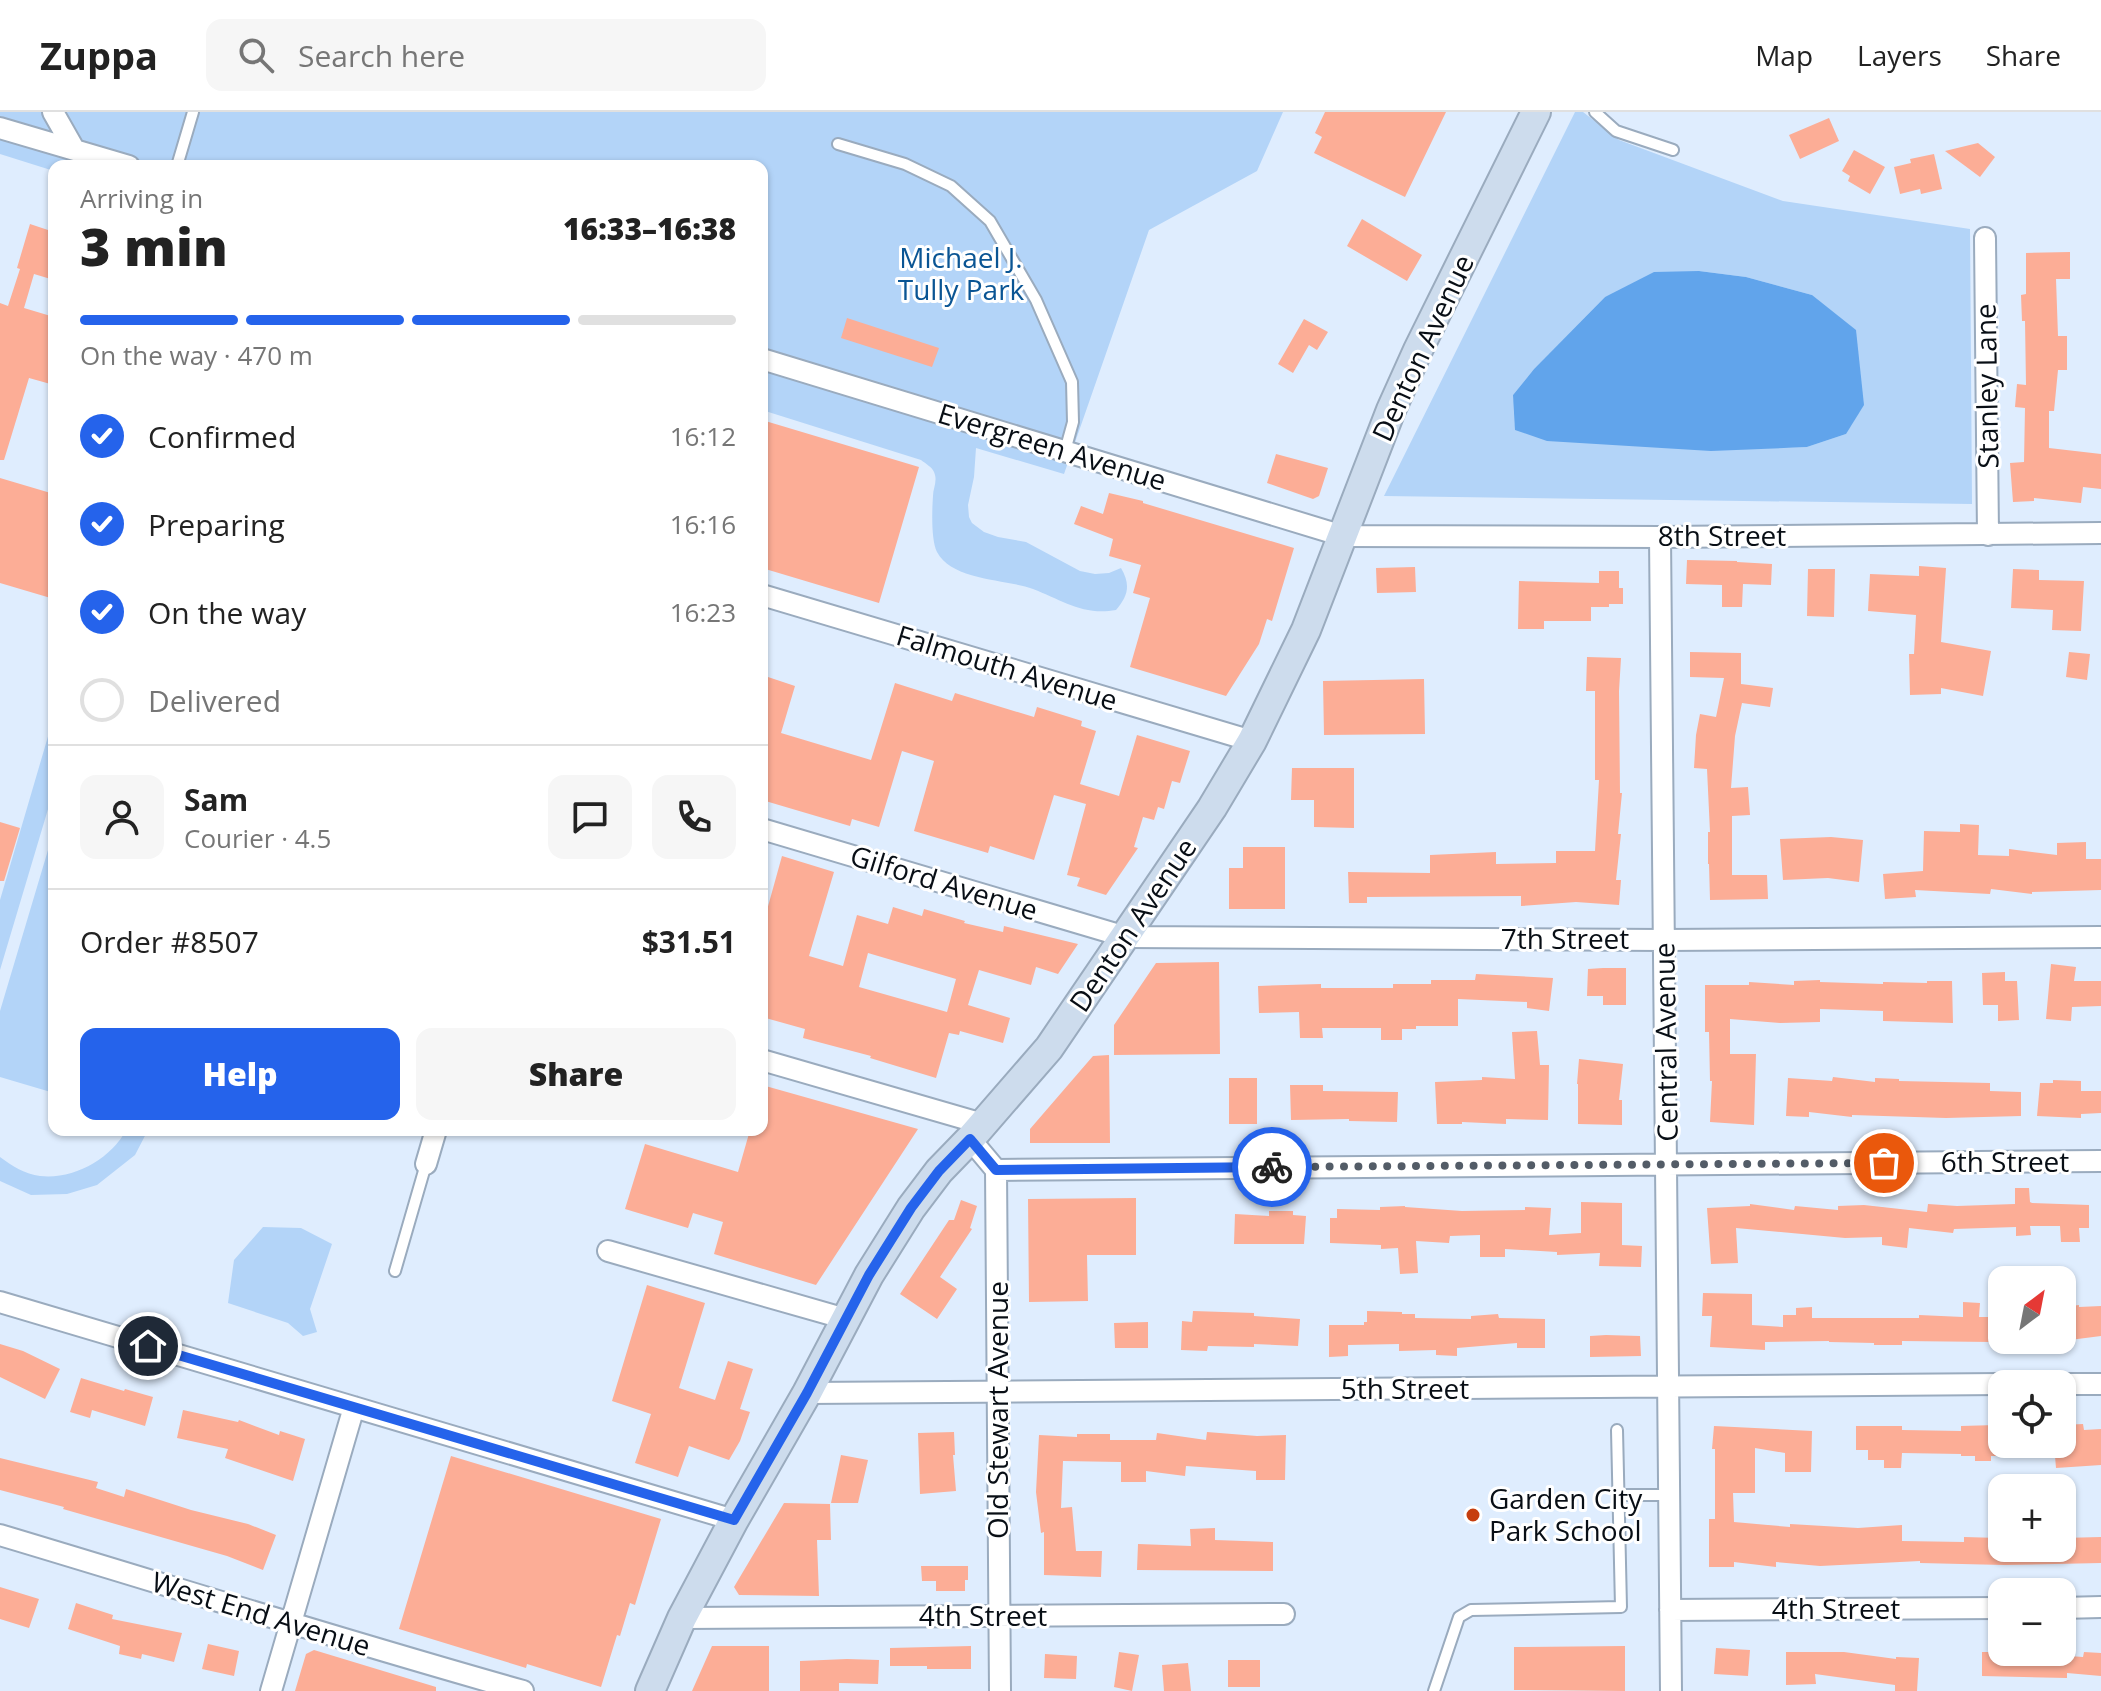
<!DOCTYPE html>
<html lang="en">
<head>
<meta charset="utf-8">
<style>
  body { margin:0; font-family:"Open Sans",sans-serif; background:#f6f6f6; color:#222; height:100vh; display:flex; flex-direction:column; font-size:30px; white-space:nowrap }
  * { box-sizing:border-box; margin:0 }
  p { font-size:26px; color:#767676 }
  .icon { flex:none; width:44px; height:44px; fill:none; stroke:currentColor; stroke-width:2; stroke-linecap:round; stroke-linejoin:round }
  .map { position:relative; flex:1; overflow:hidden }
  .details { position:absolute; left:48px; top:48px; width:720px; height:976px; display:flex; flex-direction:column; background:#fff; border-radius:16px; box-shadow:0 2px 6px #0004 }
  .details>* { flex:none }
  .needle { width:52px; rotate:32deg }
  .fabs { position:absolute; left:1988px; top:1154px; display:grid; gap:16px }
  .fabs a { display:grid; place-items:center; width:88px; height:88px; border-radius:16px; background:#fff; box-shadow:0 2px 6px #0004; font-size:40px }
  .pin { position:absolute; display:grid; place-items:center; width:68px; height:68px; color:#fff; margin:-34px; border:4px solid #fff; border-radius:50%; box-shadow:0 2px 8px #0007 }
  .courier { position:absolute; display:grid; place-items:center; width:80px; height:80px; margin:-40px; border:6px solid #2563eb; border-radius:50%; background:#fff; color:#222; box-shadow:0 2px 10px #0007 }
  .overview em { font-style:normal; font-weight:800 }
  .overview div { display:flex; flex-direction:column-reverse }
  .overview { display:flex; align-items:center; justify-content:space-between; height:136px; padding:0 32px }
  h1 { font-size:52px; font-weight:800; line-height:60px }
  .bar { display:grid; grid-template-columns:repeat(4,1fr); gap:12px 8px; align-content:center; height:96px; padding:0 32px }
  .bar i { height:10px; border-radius:6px; background:#e0e0e0 }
  .bar .active { background:#2563eb }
  .bar p { grid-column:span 4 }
  .line { display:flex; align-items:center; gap:20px; padding:0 32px; border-top:2px solid #e0e0e0 }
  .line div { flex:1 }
  .round { display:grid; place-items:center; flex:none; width:84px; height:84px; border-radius:16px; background:#f6f6f6 }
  ol { padding:0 32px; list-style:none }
  li { display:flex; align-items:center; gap:24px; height:88px }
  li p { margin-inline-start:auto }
  li .icon { padding:8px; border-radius:50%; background:#2563eb; color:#fff; stroke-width:4 }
  li:last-child { color:#767676 }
  li i { width:44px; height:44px; border:4px solid #e0e0e0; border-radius:50% }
  .action { display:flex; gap:16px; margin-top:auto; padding:16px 32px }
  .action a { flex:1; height:92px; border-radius:16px; background:#2563eb; color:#fff; font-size:32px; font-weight:800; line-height:92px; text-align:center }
  .action a+a { background:#f6f6f6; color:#222 }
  header { display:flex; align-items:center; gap:48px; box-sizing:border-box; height:112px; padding:0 40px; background:#fff; border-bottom:2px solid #e0e0e0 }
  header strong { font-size:38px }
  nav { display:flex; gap:44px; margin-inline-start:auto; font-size:28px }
  .search { width:560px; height:72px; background:#f6f6f6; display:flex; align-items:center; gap:20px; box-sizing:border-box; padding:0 28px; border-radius:16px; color:#767676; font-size:30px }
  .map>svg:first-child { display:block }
  .green { fill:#b3d4f8; fill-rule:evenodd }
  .water { fill:#61a4eb }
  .building { fill:#fcad96; fill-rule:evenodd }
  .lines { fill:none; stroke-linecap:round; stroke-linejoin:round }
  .lane-casing { stroke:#9aabbe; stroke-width:14 }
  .street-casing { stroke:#9aabbe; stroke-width:24 }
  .secondary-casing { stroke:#9aabbe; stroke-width:32 }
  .lane { stroke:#fff; stroke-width:10 }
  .street { stroke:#fff; stroke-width:20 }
  .secondary { stroke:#cddced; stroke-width:28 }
  .done { stroke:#535c67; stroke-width:8; stroke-dasharray:0 14.4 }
  .route { stroke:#2563eb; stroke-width:10 }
  .poi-dot { fill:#c63e0e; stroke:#fff; stroke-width:3 }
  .labels { text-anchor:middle; stroke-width:6; stroke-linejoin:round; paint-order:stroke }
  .park-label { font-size:28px; fill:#0a5594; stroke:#fff }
  .street-label { font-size:28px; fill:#080e15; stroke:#fff }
  .poi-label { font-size:28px; fill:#080e15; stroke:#fff; text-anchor:start }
</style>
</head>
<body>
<header>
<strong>Zuppa</strong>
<div class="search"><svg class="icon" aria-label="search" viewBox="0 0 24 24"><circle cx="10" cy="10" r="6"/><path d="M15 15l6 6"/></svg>Search here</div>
<nav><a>Map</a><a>Layers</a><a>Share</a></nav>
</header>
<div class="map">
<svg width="2101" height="1579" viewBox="0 0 2101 1579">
  <rect width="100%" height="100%" fill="#dfedfe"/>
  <path class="green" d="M0,0H1283L1257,59L1149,118L1064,362L976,336L974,365L968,393L969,405L972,411L984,420L998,425L1026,430L1080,459L1095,462L1109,461L1121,456C1131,473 1128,484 1116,498C1083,504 1062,488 1033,477C1007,467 952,469 937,440C931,428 932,398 933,384C933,376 938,369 934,360C932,355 926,352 921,348L762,298V54H54V59L0,42Z
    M1575,0H1583L1619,28L1783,89L1970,117L1972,392L1384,384ZM1699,159L1746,165L1812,183L1846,322L1807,335L1711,338L1513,283L1534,257L1605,185Z
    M54,604V677L0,858V788Z
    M54,718V981L0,965V899Z
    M126,1018H148L135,1043L97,1073L67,1082L31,1083L0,1069V1045C12,1054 25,1062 40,1064C73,1068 111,1047 126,1018Z
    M263,1115L301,1116L332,1132L310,1197L317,1220L303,1224L288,1211L228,1191L234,1148Z"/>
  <path class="water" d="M1699,159L1746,165L1812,183L1856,218L1864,293L1846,322L1807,335L1711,339L1547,329L1515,318L1513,283L1534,257L1605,185L1654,160Z"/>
  <path class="building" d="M1325,0H1446L1405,85L1314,41L1322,25L1315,21Z
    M1829,6L1839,29L1800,47L1789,23Z
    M1978,31L1995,45L1980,65L1945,39Z
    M1854,38L1885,55L1870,82L1848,69L1850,64L1842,59Z
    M1934,42L1942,77L1921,82L1920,77L1900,82L1894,55L1911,51L1910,47Z
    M1362,107L1422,143L1407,169L1347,134Z
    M30,112L54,120V168L34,162L24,196L54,205V273L29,266L4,348H0V191L8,194L20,157L17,156Z
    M2070,140V167H2056L2058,224H2067V258H2058L2054,299H2049V336L2101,342V377L2083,375L2081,391L2034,386V389L2013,390L2010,351L2024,350L2025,296L2015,295L2017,272L2026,273L2025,209H2022L2021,183L2026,182V141Z
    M847,206L939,236L932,255L841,226Z
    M1304,207L1328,220L1317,238L1309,233L1293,261L1278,252Z
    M762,308L919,355L879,491L762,456Z
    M1276,342L1328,356L1319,384L1313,387L1267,371Z
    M0,366L54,382V487L0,471Z
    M1109,381L1143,389V391L1294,436L1272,509L1267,507L1259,532L1226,584L1130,555L1150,486L1133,481L1141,453L1109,444L1113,427L1074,412L1081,394L1103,402Z
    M1687,448L1737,449V450L1772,452L1771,473L1743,472L1742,495H1722V473L1686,472Z
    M1919,454L1946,456L1941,530L1991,539L1983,584L1941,576V582L1910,583L1909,542H1914L1916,503L1868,499L1870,462L1919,464Z
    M1415,455L1416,480L1377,481L1376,456Z
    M1808,457H1835L1834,505L1807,504Z
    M2013,457L2039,458V468L2084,469L2081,519L2052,518L2053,498L2011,496Z
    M1599,459H1619V476H1623V492H1609V495H1591V509H1544V517H1518L1519,469L1599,471Z
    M1690,540L1741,541V572L1773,576L1770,595L1742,591L1735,624L1731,676L1748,675L1750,703L1732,704V763H1767L1768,787L1710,788L1709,752H1708V720H1710L1707,657L1694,656L1696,623L1700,602L1716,605L1724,566L1690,565Z
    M2069,540L2090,542L2087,568L2066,565Z
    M1587,545L1621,546L1619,579L1620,681H1622L1618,722H1621L1616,768H1621L1619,793L1576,790L1521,794V784L1367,785V791H1349L1348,760L1430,761V743L1496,740V752L1556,751V739H1595L1599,668H1595V579H1586Z
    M762,563L795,574L781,621L871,648L895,571L952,589L955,581L1034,605L1037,595L1082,609L1081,614L1096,619L1080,672L1119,684L1137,623L1190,639L1180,671L1172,669L1164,697L1158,695L1154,708L1143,705L1134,735L1138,736L1106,783L1077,774L1080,766L1067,763L1086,692L1054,683L1034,748L990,734L988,741L914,719L934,649L902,639L879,715L852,707L850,714L762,688Z
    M1424,567L1425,622L1324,623L1323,569Z
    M1292,656H1354V716L1314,715V688H1291Z
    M0,710L20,716L4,769H0Z
    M1960,712L1979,713L1978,743L2009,744V737L2057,743V731L2086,730V747H2101V778L2032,780V782L1991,777L1990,782L1915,778L1916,785L1885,787L1883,762L1923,759L1924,719L1960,720Z
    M1831,725L1863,728L1859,770L1828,766L1783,768L1780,727Z
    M1243,735H1285V797H1229V756H1243Z
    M782,744L834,760L809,844L843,854L857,803L888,812L893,795L922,804L924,797L965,809L964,811L1003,820L1004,814L1078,832L1058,862L1036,855L1031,873L979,858L968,893L1010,906L1003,931L960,919L959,923L949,921L936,966L870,946L871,944L803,926L805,917L762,905V816ZM868,841L956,867L947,900L859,875Z
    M1219,850L1220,942L1114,943V913L1156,851Z
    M2051,852L2076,855L2074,869H2101V894L2072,895L2071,909L2046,907Z
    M1603,856H1626V893H1603V884H1587L1588,857Z
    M2005,860V869H2017L2019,908L1998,909V893H1983L1982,861Z
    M1476,862L1553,866L1549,899L1527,896V890L1458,887V914H1416V917H1402V928H1381V916H1322L1323,926H1300L1299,900L1259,901L1258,874L1321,872V876H1393V872H1431V868H1475Z
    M1820,868V870L1883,872V870L1927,871V869H1952L1953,911L1883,909V899L1820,897V910L1780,911L1730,907V942H1756L1754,1013L1710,1010L1712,969H1710L1709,920H1705V873H1749V870L1794,873V869Z
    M1537,919L1540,953H1549L1548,1008L1506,1007V1012L1462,1010V1012H1437L1435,970L1482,968V965L1515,967L1512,920Z
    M1109,943L1110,1031H1030V1017L1093,944Z
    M1579,947L1623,952L1619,988H1622V1013L1578,1012V972H1577Z
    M1833,965L1875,970V966L1899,967V969L1990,971V979L2021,980V1004L1946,1006L1852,1003V1005L1809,1000V1005L1786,1004L1788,966L1832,969Z
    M1229,966H1257V1012H1229Z
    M2053,968L2081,969V979H2101V1001L2081,1002V1006L2037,1004L2040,971H2053Z
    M762,973L918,1017L816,1173L714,1142L723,1110L693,1101L688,1116L625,1097L645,1032L738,1060L750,1018H762Z
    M1290,973H1323V979L1398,980L1397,1010L1349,1009V1007L1291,1008Z
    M2015,1076H2029L2030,1090L2032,1091L2089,1093V1116H2079L2080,1130H2061L2060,1114H2030L2031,1123L2016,1124V1115L1954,1117L1953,1121L1909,1116L1907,1136L1882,1133V1125L1845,1126L1736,1116L1738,1151L1711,1152L1707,1096L1750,1094V1092L1794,1098L1795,1094L1838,1098V1094L1864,1093L1927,1100L1928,1092L1957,1094L2015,1092Z
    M1136,1086V1143H1087L1088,1189L1029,1190L1028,1087Z
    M961,1088L977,1094L970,1116L972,1117L940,1165L957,1177L937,1207L900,1182L949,1108H954Z
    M1581,1090L1622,1091V1133L1642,1134L1641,1155L1599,1154L1600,1141L1557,1143V1140L1505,1137V1145H1480V1123L1450,1124L1449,1131L1416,1129L1418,1161L1400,1162L1398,1136L1381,1137V1133L1330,1131V1106H1337V1097L1380,1098V1095L1405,1094V1095L1462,1099L1525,1098V1095L1551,1096L1549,1123L1581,1121Z
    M1269,1099H1293V1103L1306,1104L1304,1132H1234L1235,1102L1269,1104Z
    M647,1173L705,1191L679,1276L715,1288L728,1249L753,1257L740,1297L750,1300L740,1329L729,1348L689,1334L678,1365L635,1351L651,1302L612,1289Z
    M1703,1181L1752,1182V1213L1783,1215V1203H1796V1196L1812,1195V1206H1919V1203L1963,1205V1190L1980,1191L1979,1205H1993V1230L1902,1229V1233H1874V1231L1829,1230V1229L1765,1230V1238L1710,1235L1712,1204H1702Z
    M2079,1193V1195L2101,1194V1224L2062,1229V1195Z
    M1193,1199L1254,1201V1204L1300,1207L1298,1234L1254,1232V1235L1208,1234L1207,1239L1181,1238L1182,1209L1192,1210Z
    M1367,1199L1402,1200V1202H1415V1206L1471,1207V1204L1498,1202L1499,1206L1545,1207V1236H1517V1231L1457,1236V1244L1436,1243V1238L1399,1239V1232L1348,1233V1244L1329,1245V1213H1364V1210H1367Z
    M1148,1210V1236H1115L1114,1211Z
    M1606,1223L1640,1224L1641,1244L1590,1245V1224Z
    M0,1232L23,1239L60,1257L45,1287L0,1265Z
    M81,1266L124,1279L125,1277L153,1285L145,1314L92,1298L90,1306L70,1300Z
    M183,1298L238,1310L239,1308L279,1323L280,1319L305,1327L293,1369L225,1346L228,1337L177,1326Z
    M2083,1312L2084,1318L2101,1317V1353L2056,1356L2054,1332H2062V1313Z
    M1996,1313V1344H1991V1349H1975V1344H1961V1342L1902,1341L1901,1356H1884V1348H1868V1338H1856V1314H1902V1318L1961,1319V1314Z
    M1714,1314L1812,1319L1811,1360H1785V1341L1755,1336V1381H1733L1734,1410L1790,1415V1412L1858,1416L1902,1413V1429L1964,1430V1425L1999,1426V1436H2062V1426L2101,1425V1451L2004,1453L1920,1451V1449L1820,1454L1776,1450V1455L1734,1450V1455H1709V1407H1715V1337H1712Z
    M954,1320L955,1343H953L956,1379L920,1382L918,1321Z
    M1207,1320L1257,1324L1286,1323L1285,1368H1256V1359L1186,1354L1185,1364L1146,1359V1370H1121V1350L1063,1349L1061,1396L1072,1395L1076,1439H1102L1101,1465L1044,1463V1420L1041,1421L1036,1380L1039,1323L1077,1325V1322H1110V1328H1156L1157,1321L1206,1328Z
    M841,1343L868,1348L858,1391H831Z
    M451,1344L661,1407L635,1493L630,1491L620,1524L617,1523L601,1575L527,1552L526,1556L399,1517Z
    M0,1346L98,1370L96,1376L124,1385L126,1377L191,1398L248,1412L276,1423L263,1458L227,1444L63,1397L64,1395L0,1378Z
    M784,1391L830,1392L831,1428H817L819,1484L739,1483L734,1475Z
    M1215,1416V1428L1273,1430V1459L1137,1458L1138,1432L1191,1434L1190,1417Z
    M921,1454H968V1468H965V1479H936V1469H922Z
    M0,1475L39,1487L29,1516L0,1507Z
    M76,1491L113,1503L112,1507L182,1521L174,1550L142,1542L141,1547L119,1542L120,1534L68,1517Z
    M208,1532L239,1539L234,1564L202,1557Z
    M712,1534H769V1579H692Z
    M971,1534V1557H927V1554H890V1536Z
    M1625,1534V1579L1514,1578V1535Z
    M1716,1536L1750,1538L1748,1564L1714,1562Z
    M314,1538L436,1575V1579H295L306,1542Z
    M1119,1540L1139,1543L1132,1579L1114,1575Z
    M1786,1540H1844L1896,1547V1545L1919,1546L1917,1579H1895V1573L1815,1562L1816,1572L1786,1573Z
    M1982,1540H2016L2083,1545L2084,1540L2101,1541V1564L2067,1561V1566L1982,1564Z
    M1045,1542L1077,1544L1076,1567L1044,1566Z
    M847,1547L879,1548L878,1572L839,1571V1579H800V1549Z
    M1228,1548H1260V1575H1228Z
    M1188,1551L1191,1579H1164L1162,1553Z"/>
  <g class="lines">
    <defs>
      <path id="lane" d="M1595,0L1616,19L1673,38
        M838,32L905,52L951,74L990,109L1036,188L1072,270L1073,310L1065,339
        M177,54L193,0
        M395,1159L426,1052
        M1618,1383H1669
        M1434,1579L1459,1505L1471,1498L1621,1495L1617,1318"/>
      <path id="street" d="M53,0L74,37
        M0,16L129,54
        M1985,126L1988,423
        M762,247L1343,424L1660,425L2101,421
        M1660,425L1671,1579
        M762,483L1252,629
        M762,717L1126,825L1665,828L2101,825
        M762,948L983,1012
        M970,1027L996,1058L1000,1579
        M426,1052L436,1018
        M996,1058L2101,1049
        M608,1139L846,1207
        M0,1190L734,1408
        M2062,1272H2101
        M807,1281L2002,1272
        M0,1423C174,1475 348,1530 523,1579
        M2062,1496L2101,1495
        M1670,1498L2002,1496
        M682,1506L1284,1502
        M271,1579L354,1295"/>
      <path id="secondary" d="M650,1579L682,1506L734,1408L807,1281L869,1163L911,1096L939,1059L970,1027L1049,936L1212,696L1252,629L1306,518L1391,298L1418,238L1536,0"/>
    </defs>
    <use href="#lane" class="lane-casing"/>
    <use href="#street" class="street-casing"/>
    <use href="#secondary" class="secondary-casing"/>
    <use href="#lane" class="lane"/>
    <use href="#street" class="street"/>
    <use href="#secondary" class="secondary"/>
  </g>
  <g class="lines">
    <path class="done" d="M1272,1055L1884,1051"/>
    <path class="route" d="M148,1234L734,1408L807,1281L869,1163L911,1096L939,1059L970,1027L996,1058L1272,1055"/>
  </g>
  <circle class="poi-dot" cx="1473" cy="1403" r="8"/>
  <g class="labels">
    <g class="park-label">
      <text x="961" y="156">Michael J.<tspan x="961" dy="32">Tully Park</tspan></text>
    </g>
    <g class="street-label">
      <text transform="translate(1423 236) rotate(-65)" y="10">Denton Avenue</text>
      <text transform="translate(1987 274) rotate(-91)" y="10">Stanley Lane</text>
      <text transform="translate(1052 335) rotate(17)" y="10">Evergreen Avenue</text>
      <text x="1722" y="434">8th Street</text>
      <text transform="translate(1007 556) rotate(17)" y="10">Falmouth Avenue</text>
      <text transform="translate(944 771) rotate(17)" y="10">Gilford Avenue</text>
      <text transform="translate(1133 813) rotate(-56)" y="10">Denton Avenue</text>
      <text x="1565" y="837">7th Street</text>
      <text transform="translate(1666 930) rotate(-91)" y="10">Central Avenue</text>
      <text x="2005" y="1060">6th Street</text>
      <text x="1405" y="1287">5th Street</text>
      <text transform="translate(998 1298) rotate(-90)" y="10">Old Stewart Avenue</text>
      <text x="1836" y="1507">4th Street</text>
      <text transform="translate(261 1502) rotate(17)" y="10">West End Avenue</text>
      <text x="983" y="1514">4th Street</text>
    </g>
    <g class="poi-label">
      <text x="1489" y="1397">Garden City<tspan x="1489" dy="32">Park School</tspan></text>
    </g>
  </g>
</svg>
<div class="fabs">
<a><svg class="needle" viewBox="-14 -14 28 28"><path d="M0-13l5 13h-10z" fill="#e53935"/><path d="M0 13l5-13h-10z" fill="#767676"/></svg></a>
<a><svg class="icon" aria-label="locate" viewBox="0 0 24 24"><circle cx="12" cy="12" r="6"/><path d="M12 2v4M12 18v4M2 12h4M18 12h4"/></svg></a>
<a>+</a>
<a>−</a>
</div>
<div class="pin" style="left:1884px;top:1051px;background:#ea580c"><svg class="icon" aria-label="bag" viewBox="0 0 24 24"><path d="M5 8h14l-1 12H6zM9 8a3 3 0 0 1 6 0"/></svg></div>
<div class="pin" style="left:148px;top:1234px;background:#1f2937"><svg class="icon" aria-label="home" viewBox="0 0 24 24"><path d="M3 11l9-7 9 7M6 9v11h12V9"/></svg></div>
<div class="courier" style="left:1272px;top:1055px"><svg class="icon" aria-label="bike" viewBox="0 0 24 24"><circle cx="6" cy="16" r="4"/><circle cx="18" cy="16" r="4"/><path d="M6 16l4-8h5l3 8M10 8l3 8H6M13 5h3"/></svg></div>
<section class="details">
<div class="overview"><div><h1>3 min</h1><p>Arriving in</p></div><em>16:33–16:38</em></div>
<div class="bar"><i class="active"></i><i class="active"></i><i class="active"></i><i></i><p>On the way · 470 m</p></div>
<ol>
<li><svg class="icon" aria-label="check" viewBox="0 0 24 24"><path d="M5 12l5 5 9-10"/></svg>Confirmed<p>16:12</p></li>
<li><svg class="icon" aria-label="check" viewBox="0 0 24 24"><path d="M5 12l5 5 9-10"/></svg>Preparing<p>16:16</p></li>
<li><svg class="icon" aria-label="check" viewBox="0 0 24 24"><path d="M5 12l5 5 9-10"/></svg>On the way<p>16:23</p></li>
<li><i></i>Delivered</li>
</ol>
<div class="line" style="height:144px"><a class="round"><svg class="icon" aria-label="person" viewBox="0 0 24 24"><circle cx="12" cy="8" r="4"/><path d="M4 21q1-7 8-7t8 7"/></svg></a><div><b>Sam</b><p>Courier · 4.5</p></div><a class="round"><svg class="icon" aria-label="chat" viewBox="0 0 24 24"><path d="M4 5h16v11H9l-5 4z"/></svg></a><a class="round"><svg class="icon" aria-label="phone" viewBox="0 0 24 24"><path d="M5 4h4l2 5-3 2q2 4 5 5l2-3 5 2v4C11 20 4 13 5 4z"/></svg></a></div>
<div class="line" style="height:104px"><div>Order #8507</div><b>$31.51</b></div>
<div class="action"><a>Help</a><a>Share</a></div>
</section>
</div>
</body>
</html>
